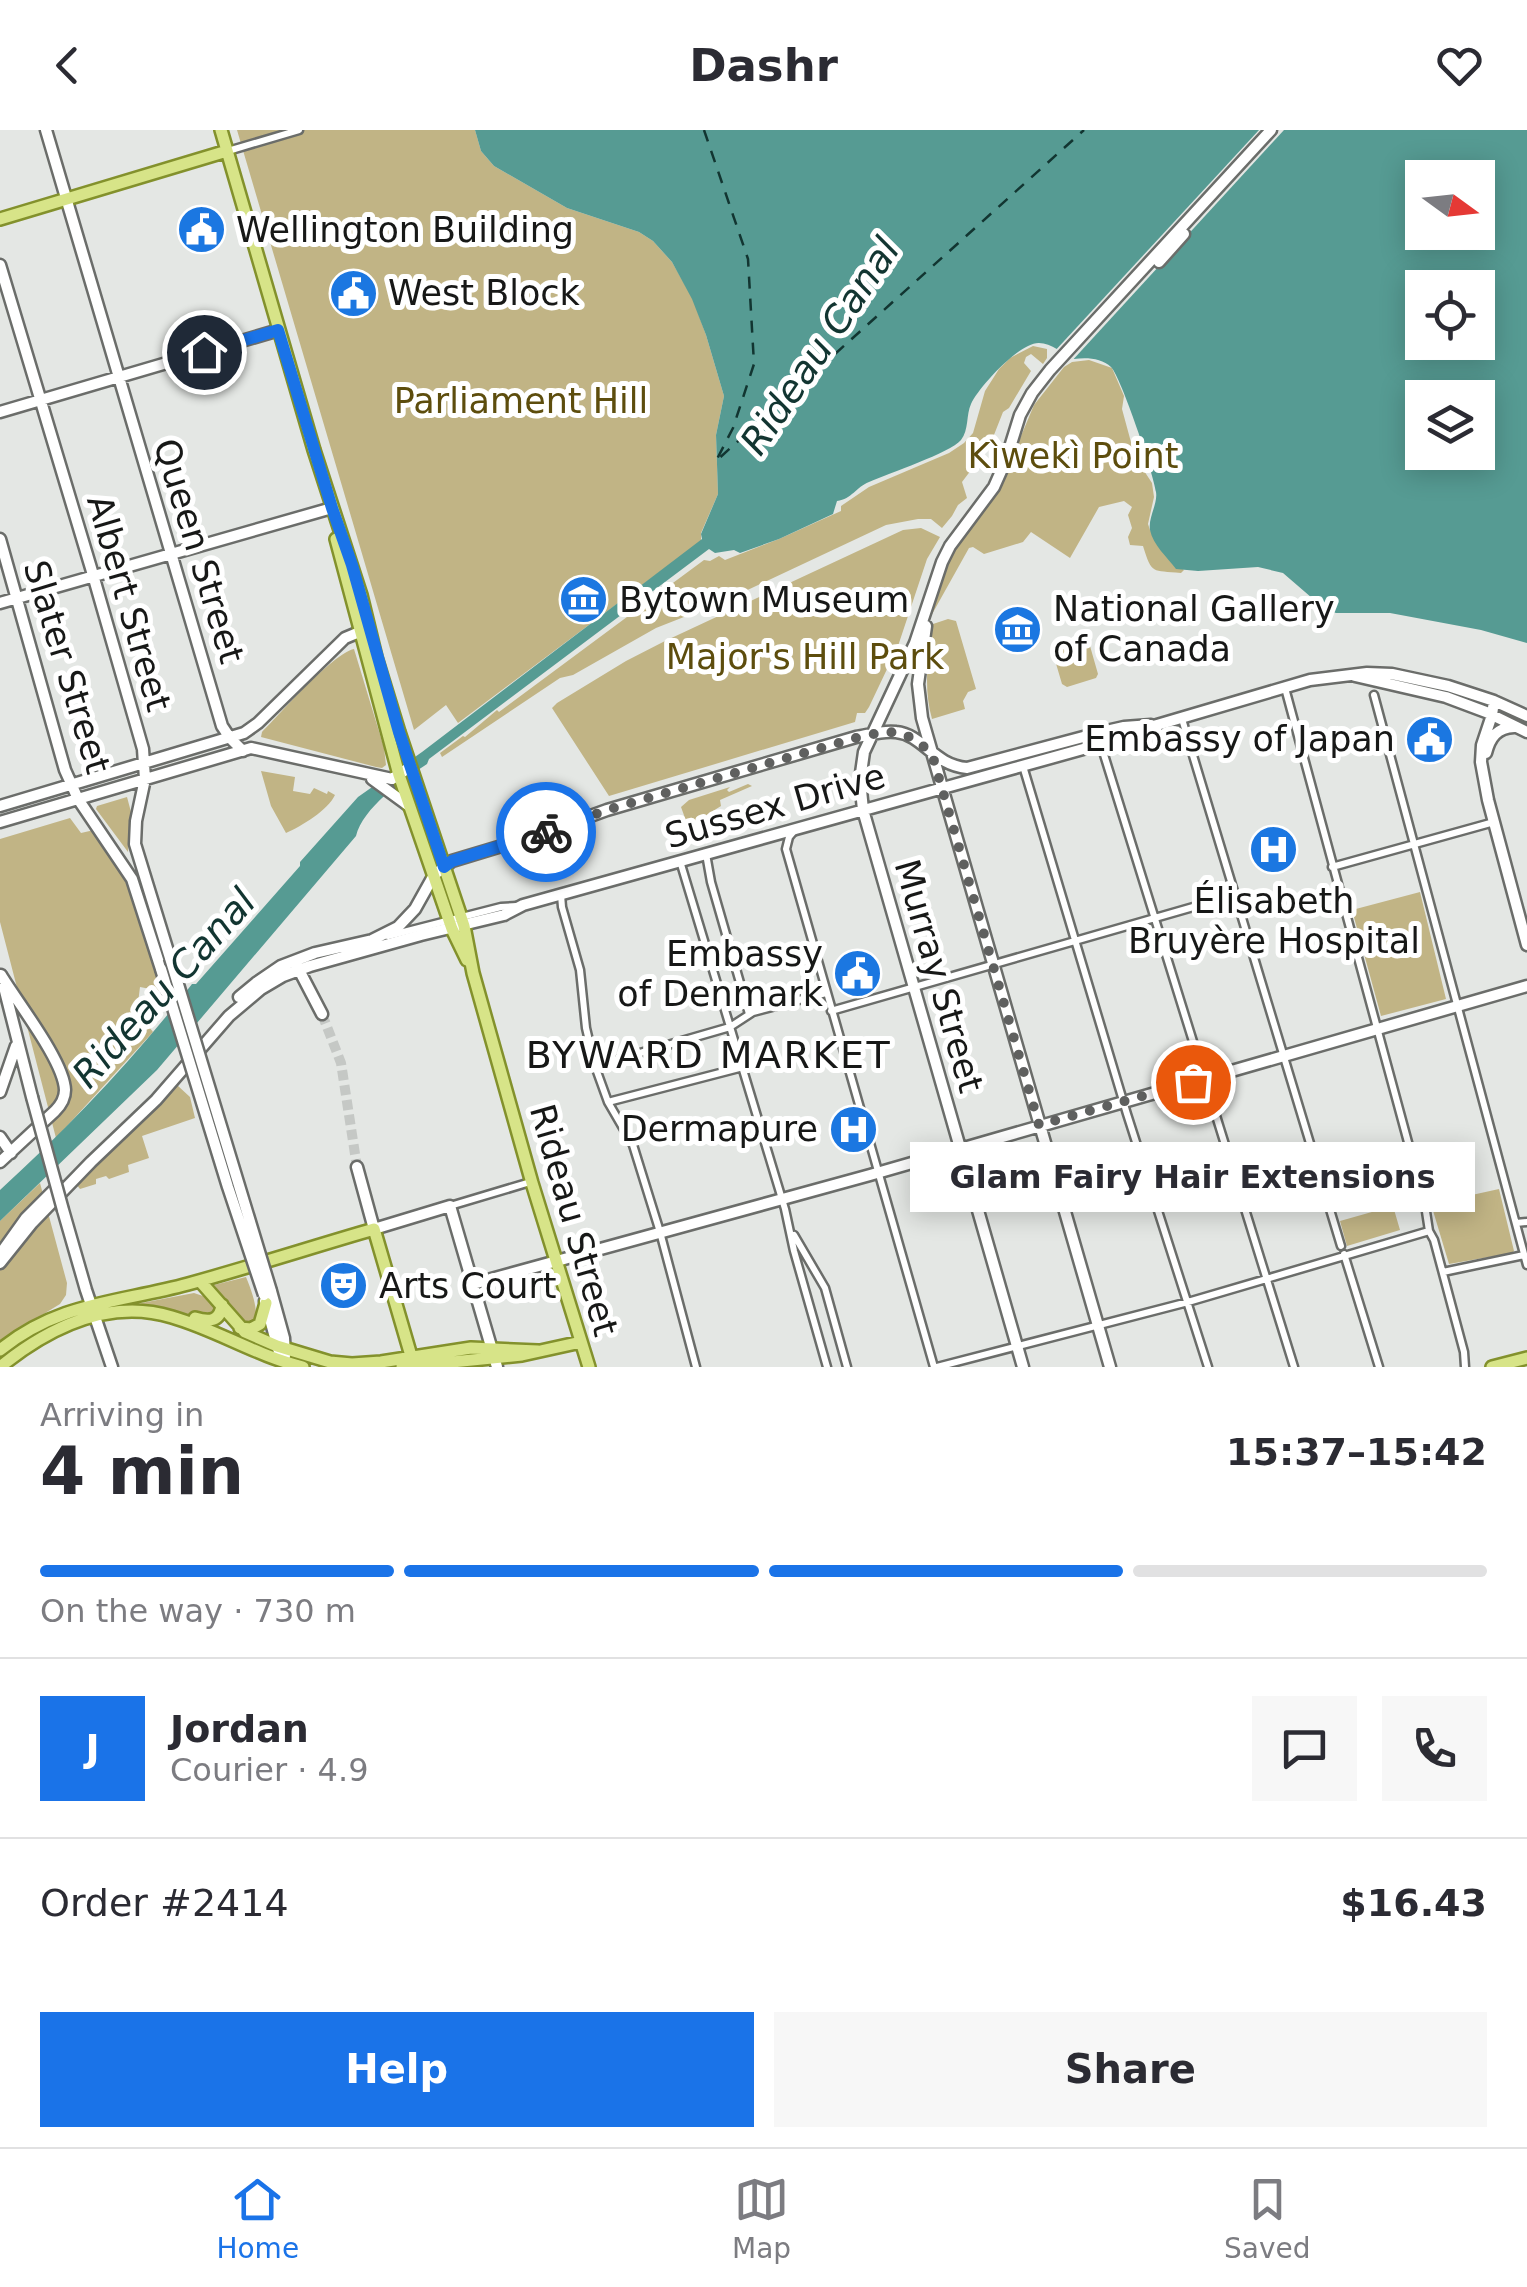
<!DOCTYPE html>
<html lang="en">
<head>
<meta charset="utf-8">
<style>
  body { margin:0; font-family:"DejaVu Sans",sans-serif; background:#f7f7f7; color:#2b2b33; height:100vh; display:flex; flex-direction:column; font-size:38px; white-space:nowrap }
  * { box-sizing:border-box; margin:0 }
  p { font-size:32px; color:#7c7c81 }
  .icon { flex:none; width:55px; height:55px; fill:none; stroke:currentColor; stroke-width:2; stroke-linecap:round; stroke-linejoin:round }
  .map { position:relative; height:1237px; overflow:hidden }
  .drawer { display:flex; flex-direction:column; background:#fff; flex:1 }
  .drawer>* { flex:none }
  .needle { width:65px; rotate:105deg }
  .buttons { position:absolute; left:1405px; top:30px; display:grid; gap:20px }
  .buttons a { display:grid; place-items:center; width:90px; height:90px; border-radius:0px; background:#fff; box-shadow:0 5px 25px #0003; font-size:50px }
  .pin { position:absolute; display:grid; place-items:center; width:85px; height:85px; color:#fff; margin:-42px; border:5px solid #fff; border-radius:50%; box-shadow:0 2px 10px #0007 }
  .courier { position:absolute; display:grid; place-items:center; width:100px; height:100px; margin:-50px; border:8px solid #1a73e8; border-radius:50%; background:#fff; color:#222; box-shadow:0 2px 12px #0007 }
  .bubble { position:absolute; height:70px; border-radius:0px; background:#fff; box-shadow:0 5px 25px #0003; font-size:32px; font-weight:800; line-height:70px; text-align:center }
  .summary em { font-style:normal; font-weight:800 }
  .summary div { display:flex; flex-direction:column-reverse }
  .summary { display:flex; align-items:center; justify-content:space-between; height:170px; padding:0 40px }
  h1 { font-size:65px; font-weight:800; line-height:75px }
  .bar { display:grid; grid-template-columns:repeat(4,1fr); gap:15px 10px; align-content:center; height:120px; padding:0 40px }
  .bar i { height:12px; border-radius:8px; background:#e1e1e2 }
  .bar .active { background:#1a73e8 }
  .bar p { grid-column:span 4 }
  .line { display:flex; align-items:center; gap:25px; padding:0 40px; border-top:2px solid #e1e1e2 }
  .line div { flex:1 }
  .round { display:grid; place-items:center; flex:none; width:105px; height:105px; border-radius:0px; background:#f7f7f7 }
  .button { display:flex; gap:20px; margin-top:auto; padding:20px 40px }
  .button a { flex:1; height:115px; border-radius:0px; background:#1a73e8; color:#fff; font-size:40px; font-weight:800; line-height:115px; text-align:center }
  .button a+a { background:#f7f7f7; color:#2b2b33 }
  header { display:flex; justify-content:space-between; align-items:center; height:130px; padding:0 40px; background:#fff; font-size:45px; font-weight:800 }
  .tabs { display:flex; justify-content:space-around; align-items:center; height:140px; border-top:2px solid #e1e1e2; background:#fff; font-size:28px; color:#7c7c81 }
  .tabs a { display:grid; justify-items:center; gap:5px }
  .tabs .active { color:#1a73e8 }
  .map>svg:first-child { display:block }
  .green { fill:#c1b485 }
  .water { fill:#569b93; fill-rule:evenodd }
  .pier { fill:#e4e7e4 }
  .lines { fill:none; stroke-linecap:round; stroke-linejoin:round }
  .ferry { stroke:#123531; stroke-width:2.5; stroke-dasharray:12 10; stroke-linecap:butt }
  .secondary-tunnel { stroke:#c5c8c5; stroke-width:10; stroke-dasharray:10 5; stroke-linecap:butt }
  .street-casing { stroke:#6b6d6a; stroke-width:11 }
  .secondary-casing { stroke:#6b6d6a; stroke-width:15 }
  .primary-casing { stroke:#83912c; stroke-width:16 }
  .street { stroke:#fff; stroke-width:6 }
  .secondary { stroke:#fff; stroke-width:10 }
  .primary { stroke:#d7e488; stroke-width:11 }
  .secondary-bridge-casing { stroke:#6b6d6a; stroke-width:15; stroke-linecap:butt }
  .secondary-bridge { stroke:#fff; stroke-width:10 }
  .done { stroke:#5f605f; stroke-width:10; stroke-dasharray:0 18 }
  .route { stroke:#1a73e8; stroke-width:12 }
  .labels { text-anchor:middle; stroke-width:10; stroke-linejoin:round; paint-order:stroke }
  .poi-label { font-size:35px; fill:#171817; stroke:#fff; text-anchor:start }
  .park-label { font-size:35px; fill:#5d4d0d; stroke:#fff }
  .street-label { font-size:35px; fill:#171817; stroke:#fff }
  .water-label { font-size:38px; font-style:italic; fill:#123531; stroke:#fff }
  .neighbourhood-label { font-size:38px; letter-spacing:2.5px; fill:#171817; stroke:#fff }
</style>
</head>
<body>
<header><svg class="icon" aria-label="back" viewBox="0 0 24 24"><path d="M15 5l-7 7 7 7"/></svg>Dashr<svg class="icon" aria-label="heart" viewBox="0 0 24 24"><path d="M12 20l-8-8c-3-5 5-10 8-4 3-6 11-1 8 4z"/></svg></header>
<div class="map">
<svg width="1527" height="1237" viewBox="0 0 1527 1237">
  <rect width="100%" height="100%" fill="#e4e7e4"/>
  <path class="green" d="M237,0H475L481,21L494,36L567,78L639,102L653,111L672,132L693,169L706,205L724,266L716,305L718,364L701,403V411L458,593L446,575L414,600Z
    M1033,216L1047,219V228L1043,234L1031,224L1026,227L1024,233L1031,241L1009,278L1003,282L990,315L962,352L967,368L958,375L952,386L942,398L931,389H918L886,395L722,472L656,498L573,545L560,548L442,627L440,623L463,606L465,607L497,580L499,582L631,484L644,479L659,467L658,464L704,430L710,431L719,426L725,430L779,409L841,381V376L869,357L949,323L964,313L973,303L985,261L999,239L1010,228Z
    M1089,230L1112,238L1124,266L1122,279L1135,327L1152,353L1154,367L1148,394L1150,400L1174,432L1184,440L1181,443C1152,440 1152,445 1143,416L1130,415L1128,407L1132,398L1128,385L1132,377L1124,371L1099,377L1070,428L1031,402L1023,412L984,424L973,417L969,418L931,486L936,457L955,416L1003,349L1034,275L1064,237L1072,232Z
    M921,398L940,407L927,429L898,516L869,577L865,583H857L855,592L609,666L552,578L557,573L626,531L665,511L903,400Z
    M948,489L956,491L976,559L968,562L963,571L965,579L932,589C923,557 928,527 933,494Z
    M1084,507L1088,509L1098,544L1096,548L1067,557L1062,554L1052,520L1054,516Z
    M354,519L384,618L386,635L382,638L376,637L261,607L262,602C281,583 332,524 354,519Z
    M261,641L295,647L293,661L310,664L314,658L327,664L328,661L335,665C328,680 302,696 286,703L271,676Z
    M748,654L752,656L720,670L721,676L713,681L714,687L711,688L715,699L698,705L700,711L694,713L681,677L689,670L730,657L727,660L729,662Z
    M127,667L131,682L128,722L96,679L97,676Z
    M70,688L81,703L94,700L120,740L132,764L161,861L140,857L137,881L153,902L56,1008L0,792V709Z
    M1420,762L1446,869L1381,886L1352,780Z
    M177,955L190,967L195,988L142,1006L149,1028L128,1035L129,1042L109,1049L106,1046L96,1049V1054L80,1059L76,1054Z
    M40,1053L67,1153L66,1165L60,1174L24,1196L0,1214V1091Z
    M1499,1059L1514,1121L1512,1123L1449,1134L1431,1074Z
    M1393,1076L1400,1100L1347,1116L1340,1091Z
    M246,1147C252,1162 257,1175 256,1191L250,1194L240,1188L214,1155Z
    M194,1163L203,1166L215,1178L214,1182L206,1188L159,1179H110Z"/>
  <path class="water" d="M475,0H1527V513L1481,500L1390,483H1336L1321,478L1312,468L1283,443L1258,437L1198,441L1176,439C1167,427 1153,415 1150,400C1148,387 1158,374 1156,362C1154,345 1121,247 1111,237C1102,228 1086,227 1074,229C1064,224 1051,213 1039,213C1020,212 979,257 971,274C966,285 969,300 961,310C950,323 889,343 869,352C856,357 852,369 837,371L833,384L779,409L740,423L734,420L715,423L709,419L429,629L427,634C402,650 363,678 356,706L157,940L0,1091V1060C70,996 134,929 192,854H196L300,736V732L358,667L422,622L702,409L701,404L718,364L716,305L724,266L706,205L692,169L672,132L653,111L639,102L567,78L494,36L481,21ZM1422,48H1478V102H1422ZM1422,158H1478V212H1422ZM1422,268H1478V322H1422Z"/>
  <path class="pier" d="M1259,0H1284L1070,233L1053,223Z"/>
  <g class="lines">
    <path class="ferry" d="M704,0L748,129L754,234L733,298L716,331L1084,0"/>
    <path class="secondary-tunnel" d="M322,884L341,933L357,1037"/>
    <defs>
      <path id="street" d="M228,21L299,0
        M1285,558L1425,1075L1429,1101L1434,1110L1464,1222L1465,1237
        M1374,565L1527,1135
        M1182,589L1341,1116
        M1101,615L1294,1237
        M1023,636L1127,984L1208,1237
        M794,701L789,707L786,719L934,1237
        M706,724L711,752L749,884
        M680,731L785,1079L794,1121L827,1237
        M1332,737L1494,692
        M561,765L562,777L580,840L586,898L595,936L608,972L633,1015L660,1102L696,1237
        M388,806L501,777L517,776
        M831,881L1235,765
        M595,936L730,897L753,882L826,863
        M608,972L743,937
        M450,1076L527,1053
        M1516,1093L1527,1092
        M794,1105L825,1158L847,1237
        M1344,1124L1379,1237
        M1443,1142L1524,1125
        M937,1237L1188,1172L1429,1101"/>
      <path id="secondary" d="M46,0L222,596L230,608L243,621
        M1159,132L1184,104
        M0,135L91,438L143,619L145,649L136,691L135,714L170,828
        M0,282L279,200
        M0,409L65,640L78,669L132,749L161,839
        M0,473L332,378
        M926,496L918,554L922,588L1110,1237
        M1355,546L1446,567L1486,582L1527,602
        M1494,571L1492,585L1482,615L1481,632L1488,670L1527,815
        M1486,623C1490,607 1497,598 1514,597
        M372,649L409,676
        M0,676L244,603L258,593L345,508L357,503L367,508
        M0,692L251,618L392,649L410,637
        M297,836L322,884
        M4,857L32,967
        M239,867L256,853L281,836L315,823L372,810L398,797L415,779L434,745L452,731L538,705L607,680L856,607C869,605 883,600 896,602C924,605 933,635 967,638L1102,602L1124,597L1151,595
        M0,962L16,916
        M0,1007L11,1023
        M0,1032L55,981C61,975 65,969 65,960C64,931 17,872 1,845
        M357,1037L374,1099L450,1076L497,1237
        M63,1080L86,1160L112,1237
        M1,1123L26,1088L58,1056
        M0,1133L32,1093L91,1032L156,970L229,886L261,859L283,846L310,836L421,805L504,785L523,775L1126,607L1157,595L1310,550L1367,543L1392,544L1448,556L1494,571L1527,586
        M473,1154L870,1045L1527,856
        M271,1161L284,1208L285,1226
        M265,1171L279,1222
        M1023,1237L863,680L860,650L864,622L915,513L942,432L950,416L994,357L1006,330L1020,285L1032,263L1050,240L1271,0"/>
      <path id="primary" d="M221,0L314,320L361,465L376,527L399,602L464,796L473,843L532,1053L589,1237
        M0,89L227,21
        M336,409L399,645L452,799L467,830
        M200,1151L245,1202L277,1216L330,1232L352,1234L381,1232L471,1218L538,1221
        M195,1188C209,1192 220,1192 222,1175
        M240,1198L251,1199L260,1194L266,1173
        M0,1220C59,1172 118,1173 188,1154C250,1137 312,1117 374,1099L414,1236
        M0,1237C48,1198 109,1168 172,1187C217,1200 257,1226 303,1237
        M402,1237L522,1225L581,1212
        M1492,1237L1527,1228"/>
    </defs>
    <use href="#street" class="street-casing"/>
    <use href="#secondary" class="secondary-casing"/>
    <use href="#primary" class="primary-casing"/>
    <use href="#street" class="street"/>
    <use href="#secondary" class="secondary"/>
    <use href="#primary" class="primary"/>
    <defs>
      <path id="secondary-bridge" d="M170,828L271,1161
        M161,839L228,1057L264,1165
        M32,967L63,1080"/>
    </defs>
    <use href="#secondary-bridge" class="secondary-bridge-casing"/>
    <use href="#secondary-bridge" class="secondary-bridge"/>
  </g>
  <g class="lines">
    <path class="done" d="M546,702L607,680L856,608C892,599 904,598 932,624L1039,995L1193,952"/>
    <path class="route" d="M204,222L278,200L332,378L352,435L399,602L444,737L452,731L546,702"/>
  </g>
  <defs>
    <symbol id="civic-disc" viewBox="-11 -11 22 22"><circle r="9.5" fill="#1b77e1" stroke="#fff"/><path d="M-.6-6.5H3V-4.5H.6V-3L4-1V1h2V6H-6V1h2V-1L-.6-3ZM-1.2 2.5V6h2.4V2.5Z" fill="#fff"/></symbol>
    <symbol id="museum-disc" viewBox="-11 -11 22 22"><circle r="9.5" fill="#1b77e1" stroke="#fff"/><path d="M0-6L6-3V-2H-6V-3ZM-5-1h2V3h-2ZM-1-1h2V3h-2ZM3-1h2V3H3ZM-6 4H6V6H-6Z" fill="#fff"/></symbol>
    <symbol id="hospital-disc" viewBox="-11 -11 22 22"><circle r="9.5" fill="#1b77e1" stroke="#fff"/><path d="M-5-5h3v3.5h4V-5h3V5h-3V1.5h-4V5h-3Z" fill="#fff"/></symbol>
    <symbol id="theatre-disc" viewBox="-11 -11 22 22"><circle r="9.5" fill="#1b77e1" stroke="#fff"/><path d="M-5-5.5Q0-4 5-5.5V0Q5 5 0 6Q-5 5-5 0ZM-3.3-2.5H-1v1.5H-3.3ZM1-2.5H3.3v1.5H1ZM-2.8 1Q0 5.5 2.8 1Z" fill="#fff"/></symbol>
  </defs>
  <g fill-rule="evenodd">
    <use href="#civic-disc" x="174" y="72" width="55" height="55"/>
    <use href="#civic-disc" x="326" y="136" width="55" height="55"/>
    <use href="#museum-disc" x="556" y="442" width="55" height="55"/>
    <use href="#museum-disc" x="990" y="472" width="55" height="55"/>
    <use href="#civic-disc" x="1402" y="582" width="55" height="55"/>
    <use href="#hospital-disc" x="1246" y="692" width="55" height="55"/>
    <use href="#civic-disc" x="830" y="816" width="55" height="55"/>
    <use href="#hospital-disc" x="826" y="972" width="55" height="55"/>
    <use href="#theatre-disc" x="316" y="1128" width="55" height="55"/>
  </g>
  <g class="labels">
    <g class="poi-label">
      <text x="236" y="112">Wellington Building</text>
      <text x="388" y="175">West Block</text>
      <text x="619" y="482">Bytown Museum</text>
      <text x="1053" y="491">National Gallery<tspan x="1053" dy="40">of Canada</tspan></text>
      <text x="1395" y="621" text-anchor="end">Embassy of Japan</text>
      <text x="1274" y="783" text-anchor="middle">Élisabeth<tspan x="1274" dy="40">Bruyère Hospital</tspan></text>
      <text x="823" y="836" text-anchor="end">Embassy<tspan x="823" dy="40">of Denmark</tspan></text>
      <text x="818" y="1011" text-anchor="end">Dermapure</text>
      <text x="379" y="1168">Arts Court</text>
    </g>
    <g class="park-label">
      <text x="521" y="283">Parliament Hill</text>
      <text x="1073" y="338">Kìwekì Point</text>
      <text x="805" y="539">Major's Hill Park</text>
    </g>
    <g class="street-label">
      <text transform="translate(199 421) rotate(73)" y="12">Queen Street</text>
      <text transform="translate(129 473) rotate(74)" y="12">Albert Street</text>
      <text transform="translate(67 537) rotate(73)" y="12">Slater Street</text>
      <text transform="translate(775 676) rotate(-16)" y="12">Sussex Drive</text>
      <text transform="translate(939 846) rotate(74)" y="12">Murray Street</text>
      <text transform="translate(574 1090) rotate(74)" y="12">Rideau Street</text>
    </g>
    <g class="water-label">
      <text transform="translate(820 216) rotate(-56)" y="13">Rideau Canal</text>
      <text transform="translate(164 858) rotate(-48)" y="13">Rideau Canal</text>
    </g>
    <g class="neighbourhood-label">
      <text x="709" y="938">BYWARD MARKET</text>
    </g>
  </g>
</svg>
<div class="buttons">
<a><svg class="needle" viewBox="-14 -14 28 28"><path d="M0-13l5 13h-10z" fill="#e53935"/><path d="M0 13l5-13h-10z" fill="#7c7c81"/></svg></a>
<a><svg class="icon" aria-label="locate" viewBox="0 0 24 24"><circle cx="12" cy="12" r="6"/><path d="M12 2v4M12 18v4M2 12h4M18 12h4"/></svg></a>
<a><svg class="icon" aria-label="layers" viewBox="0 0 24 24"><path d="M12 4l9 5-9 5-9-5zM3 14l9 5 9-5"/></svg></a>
</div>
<div class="pin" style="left:1193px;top:952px;background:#ea580c"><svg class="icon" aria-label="bag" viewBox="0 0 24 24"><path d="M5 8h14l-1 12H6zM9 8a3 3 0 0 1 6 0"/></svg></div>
<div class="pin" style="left:204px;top:222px;background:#1f2937"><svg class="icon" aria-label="home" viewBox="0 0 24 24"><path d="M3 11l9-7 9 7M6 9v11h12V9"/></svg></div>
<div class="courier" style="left:546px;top:702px"><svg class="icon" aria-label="bike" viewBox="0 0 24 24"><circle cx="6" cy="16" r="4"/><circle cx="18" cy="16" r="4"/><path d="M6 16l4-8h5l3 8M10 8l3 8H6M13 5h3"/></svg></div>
<div class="bubble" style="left:910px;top:1012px;width:565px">Glam Fairy Hair Extensions</div>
</div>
<section class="drawer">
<div class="summary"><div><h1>4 min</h1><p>Arriving in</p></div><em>15:37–15:42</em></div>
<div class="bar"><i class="active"></i><i class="active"></i><i class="active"></i><i></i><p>On the way · 730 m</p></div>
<div class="line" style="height:180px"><b class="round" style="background:#1a73e8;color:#fff">J</b><div><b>Jordan</b><p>Courier · 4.9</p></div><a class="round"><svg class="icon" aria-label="chat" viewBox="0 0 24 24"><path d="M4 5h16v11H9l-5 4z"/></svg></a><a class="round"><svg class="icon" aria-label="phone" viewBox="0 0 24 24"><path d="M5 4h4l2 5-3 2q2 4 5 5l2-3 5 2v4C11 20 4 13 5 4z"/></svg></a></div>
<div class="line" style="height:130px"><div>Order #2414</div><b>$16.43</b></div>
<div class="button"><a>Help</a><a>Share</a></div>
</section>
<nav class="tabs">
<a class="active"><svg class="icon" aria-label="home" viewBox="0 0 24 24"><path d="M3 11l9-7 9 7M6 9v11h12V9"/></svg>Home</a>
<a><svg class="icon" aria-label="map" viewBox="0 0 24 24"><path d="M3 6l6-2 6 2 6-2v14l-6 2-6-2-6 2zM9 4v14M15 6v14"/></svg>Map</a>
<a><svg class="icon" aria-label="saved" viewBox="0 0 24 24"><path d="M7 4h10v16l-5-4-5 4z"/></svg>Saved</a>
</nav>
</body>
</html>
